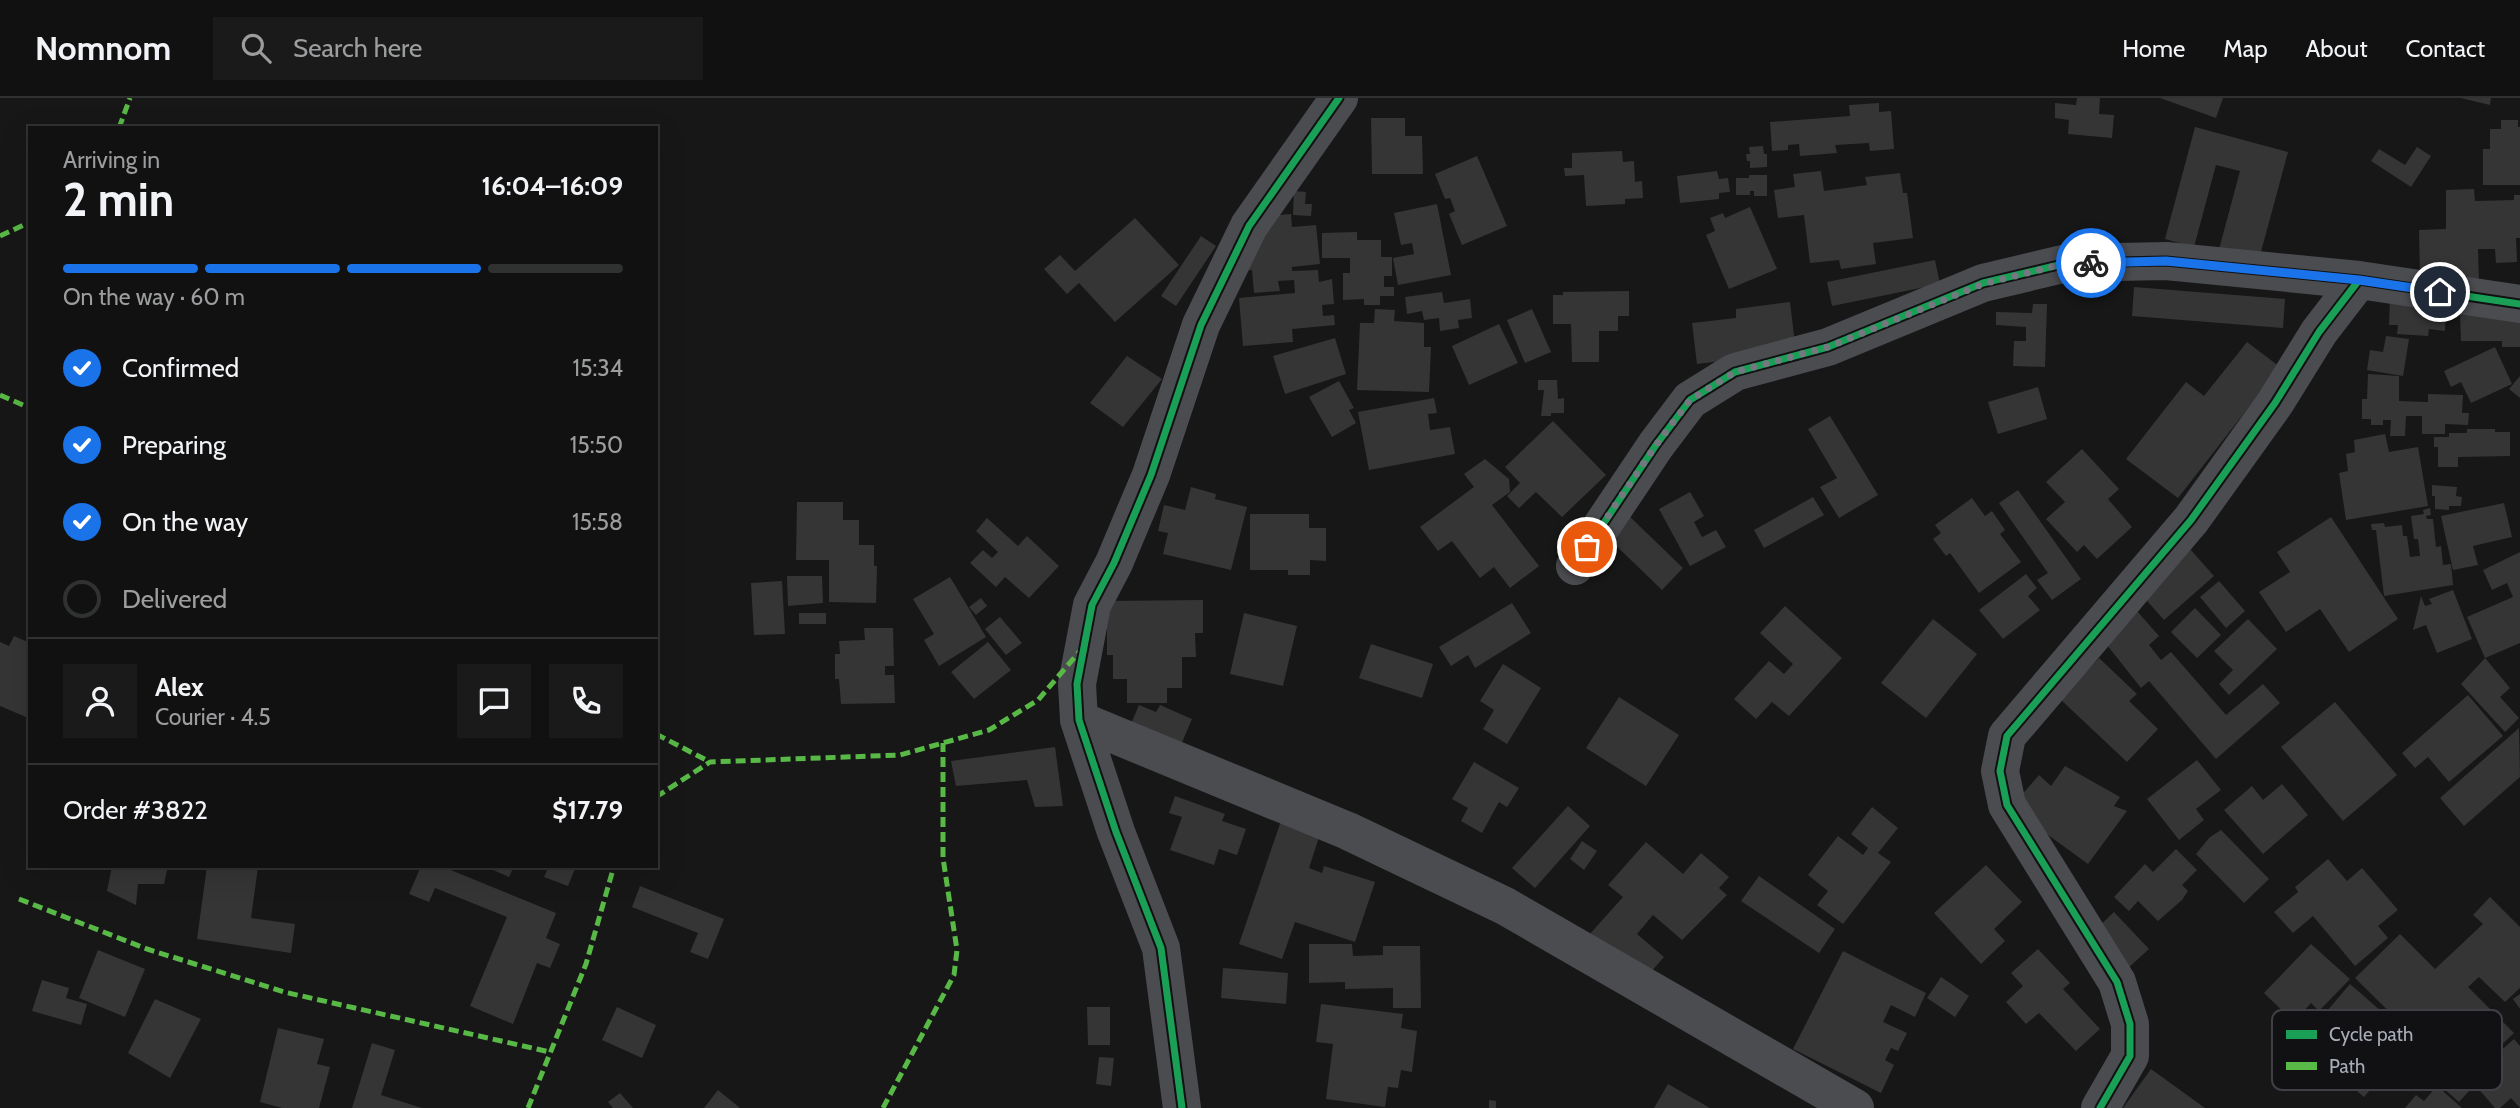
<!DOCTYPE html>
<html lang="en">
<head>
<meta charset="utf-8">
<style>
  body { margin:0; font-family:Cabin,sans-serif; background:#1a1a1a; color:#f1f3f6; height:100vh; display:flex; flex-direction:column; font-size:26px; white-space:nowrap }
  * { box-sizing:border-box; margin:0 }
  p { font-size:23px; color:#9c9d9f }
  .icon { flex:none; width:38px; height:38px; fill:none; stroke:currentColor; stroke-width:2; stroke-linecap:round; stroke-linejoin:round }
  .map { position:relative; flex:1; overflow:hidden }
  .panel { position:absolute; left:28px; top:28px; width:630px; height:742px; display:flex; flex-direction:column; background:#111; border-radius:0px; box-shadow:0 7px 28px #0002,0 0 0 2px #303131 }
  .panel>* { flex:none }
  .pin { position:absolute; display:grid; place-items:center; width:60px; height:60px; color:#fff; margin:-30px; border:4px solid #fff; border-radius:50%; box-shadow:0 2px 7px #0007 }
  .courier { position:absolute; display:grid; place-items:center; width:70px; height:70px; margin:-35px; border:5px solid #1a73e8; border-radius:50%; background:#fff; color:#222; box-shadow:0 2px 9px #0007 }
  .overview em { font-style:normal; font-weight:700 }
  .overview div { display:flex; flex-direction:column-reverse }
  .overview { display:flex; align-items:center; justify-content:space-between; height:119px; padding:0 35px }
  h1 { font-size:46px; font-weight:700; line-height:52px }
  .bar { display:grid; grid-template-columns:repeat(4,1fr); gap:10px 7px; align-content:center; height:84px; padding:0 35px }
  .bar i { height:9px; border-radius:5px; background:#303131 }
  .bar .selected { background:#1a73e8 }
  .bar p { grid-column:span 4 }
  .line { display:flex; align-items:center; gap:18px; padding:0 35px; border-top:2px solid #303131 }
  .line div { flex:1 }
  .round { display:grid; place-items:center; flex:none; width:74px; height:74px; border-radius:0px; background:#1a1a1a }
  ol { padding:0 35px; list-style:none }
  li { display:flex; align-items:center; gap:21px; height:77px }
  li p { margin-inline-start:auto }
  li .icon { padding:7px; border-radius:50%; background:#1a73e8; color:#fff; stroke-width:4 }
  li:last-child { color:#9c9d9f }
  li i { width:38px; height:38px; border:4px solid #303131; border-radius:50% }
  header { display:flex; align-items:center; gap:42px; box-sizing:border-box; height:98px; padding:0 35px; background:#111; border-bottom:2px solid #303131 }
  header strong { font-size:33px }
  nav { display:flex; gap:38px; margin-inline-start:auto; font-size:24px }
  .search { width:490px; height:63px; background:#1a1a1a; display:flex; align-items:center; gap:18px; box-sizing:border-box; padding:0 24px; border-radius:0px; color:#9c9d9f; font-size:26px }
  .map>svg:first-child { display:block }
  .building { fill:#353536 }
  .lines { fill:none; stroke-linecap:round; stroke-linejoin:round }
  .minor { stroke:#4b4c50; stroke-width:38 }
  .quiet { stroke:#58b947; stroke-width:5; stroke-dasharray:10 5; stroke-linecap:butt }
  .cycleway-casing { stroke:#111113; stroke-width:11 }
  .cycleway { stroke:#1a9f57; stroke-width:7 }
  .done { stroke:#757880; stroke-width:7; stroke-dasharray:0 12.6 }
  .route { stroke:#1a73e8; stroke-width:9 }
  .key { fill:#111113; stroke:#3e4045; stroke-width:2 }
  .key-label { font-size:19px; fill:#a8adb8 }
</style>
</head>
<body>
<header>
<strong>Nomnom</strong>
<div class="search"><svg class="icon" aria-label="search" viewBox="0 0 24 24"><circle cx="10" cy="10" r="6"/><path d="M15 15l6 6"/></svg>Search here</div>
<nav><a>Home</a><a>Map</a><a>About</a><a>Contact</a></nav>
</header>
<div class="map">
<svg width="2520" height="1010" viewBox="0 0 2520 1010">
  <rect width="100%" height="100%" fill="#171717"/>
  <path class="building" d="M2077,0H2100L2099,16L2114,17L2112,40L2068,36L2069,22L2055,20V5L2076,7Z
    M2160,0H2223L2216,20Z
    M2461,0H2491L2490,7Z
    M1879,5V14L1891,13L1894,51L1870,53L1869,45L1835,47L1837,55L1800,58L1799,46L1788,47V52L1772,53L1770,24L1850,18L1849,7Z
    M1371,20H1405V38H1422L1423,76H1372Z
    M2501,22H2518V29H2520V87H2483V51H2490V31H2501Z
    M2195,29L2288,54L2258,165L2218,155L2240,73L2216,67L2194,149L2165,141Z
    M1763,48L1764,56H1767V69L1750,70V63H1747L1746,56H1750L1749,49Z
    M2417,49L2431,58L2411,89L2371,63L2379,51L2405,67Z
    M1622,53L1623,64L1634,63L1635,84L1642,83L1643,100L1625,101V106L1586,108L1584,77L1565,78L1564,70H1572V55Z
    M1477,58L1507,128L1462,147L1449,116L1455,113L1450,100L1445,101L1435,76Z
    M1717,73L1719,81L1728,80L1730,94L1719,95V101L1680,105L1677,78Z
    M1821,73L1824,93L1867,87L1865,79L1900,75L1903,95H1907L1913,140L1873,145L1876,166L1841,171L1839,162L1810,165L1804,117L1778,120L1774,92L1795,89L1793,76Z
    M1749,77H1767V98H1754V93H1750V97H1736V80H1749Z
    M2474,91L2475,103L2514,102V97H2520V140H2516L2517,164L2496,165L2495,151H2478L2479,184L2420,179L2419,132L2446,131V92Z
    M1294,93L1306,94L1305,106H1312L1311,118L1293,117Z
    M1437,106L1451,177L1398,187L1393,160L1414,156L1412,145L1401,147L1394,115Z
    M1750,109L1777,171L1729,191L1706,137L1715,133L1710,120L1723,115L1725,120Z
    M1291,116L1292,129L1316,127L1320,166L1292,169V173L1318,172L1319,184L1332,181L1334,206L1322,207L1323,218L1334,217L1335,227L1292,231L1293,244L1243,248L1239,200L1295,195L1294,182L1278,183L1280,193L1254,195L1252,172L1244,173L1257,119Z
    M1135,120L1179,167L1115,224L1079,185L1067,196L1044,171L1060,157L1075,173Z
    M1357,134V142H1381V159H1392V178H1384V189H1394V198H1380V207H1364V201L1343,202V175H1350V160H1322V135Z
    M1201,138L1216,148L1176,208L1161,198Z
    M1935,162L1940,186L1832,208L1827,184Z
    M2134,189L2285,201L2283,230L2132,218Z
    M1629,193V218H1618V233H1599V264H1572L1571,226H1553V197H1563V194Z
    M1442,194L1444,205L1470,201L1472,220L1458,222L1459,230L1440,233L1439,220L1424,222L1422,213L1407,216L1405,199Z
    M2390,200L2446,204L2445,233L2429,231L2428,238L2397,236L2398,227H2389Z
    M1790,204L1796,254L1697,266L1692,225L1736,220V211Z
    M2033,206H2047L2045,269L2013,268L2014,243H2026V229L1996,227V214L2032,215Z
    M1375,211L1395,212L1394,223L1424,225V249H1431L1429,294L1357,292L1360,225H1374Z
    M1532,211L1551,254L1525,265L1507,222Z
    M2520,215V249H2502V243H2461L2460,216Z
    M1499,226L1518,265L1469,287L1452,248Z
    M2386,238L2409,241L2403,278L2367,272L2370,252L2383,254Z
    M1335,240L1346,276L1285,296L1273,258Z
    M2247,244L2280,269L2178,400L2126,361L2186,284L2204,298Z
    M2495,249L2512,286L2471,305L2461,284L2451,289L2444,273Z
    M1127,258L1162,281L1123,329L1090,305Z
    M2368,276L2399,278V303L2428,304V296L2463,297L2462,315H2469L2468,327L2445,326V336H2422V318H2406L2405,338H2390L2391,322H2383V327H2371V321H2362V301H2367Z
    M2520,278V300L2509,291Z
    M1538,282H1557L1558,301L1564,300V315H1551V318H1541L1544,292H1538Z
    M1339,283L1354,310L1349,312L1356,325L1332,339L1309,299Z
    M2038,289L2047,321L1998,336L1988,304Z
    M1434,300L1437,315L1428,316L1430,332L1450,329L1455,356L1369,372L1358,314Z
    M1830,318L1878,397L1839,420L1820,389L1837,380L1808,331Z
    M1553,323L1606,377L1562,419L1536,394L1519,410L1507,398L1520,385L1505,369Z
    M2467,331H2495V334H2510V358L2458,359V369H2438V349H2434V339H2449V335H2467Z
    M2385,336L2389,354L2418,349L2428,408L2346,422L2339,375L2348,373L2346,356L2355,354L2354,342Z
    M2082,351L2119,391L2108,401L2132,429L2097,461L2084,447L2077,454L2046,421L2065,404L2046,384Z
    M1485,361L1509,381L1510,394L1492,407L1539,468L1510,490L1494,469L1480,480L1452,443L1438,453L1420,429L1474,389L1464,376Z
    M2432,387L2457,389L2456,398L2462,399L2461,408H2449V412L2435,411V398H2432Z
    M1191,389L1216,396L1215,401L1247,409L1231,472L1163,456L1168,435L1158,433L1164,407L1185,412Z
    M2018,392L2081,481L2052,502L2037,482L2048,475L1999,405Z
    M1690,394L1704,418L1694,424L1702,439L1716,432L1726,449L1690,468L1659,411Z
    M1813,399L1824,417L1764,450L1754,432Z
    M1972,400L1985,418L1992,413L2005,432L2000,436L2021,464L1979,495L1950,455L1946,458L1933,441L1941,435L1935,427Z
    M797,404H843V422H859V447H874V468H877L876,505L829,504V462H796Z
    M2504,405L2512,439L2473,448L2478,467L2453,472L2441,418Z
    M2430,410L2431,417L2426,418L2427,421H2433L2436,449L2441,448L2443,467L2451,466L2453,487L2384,498L2376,432H2372L2371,426L2384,425L2385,429L2402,427L2403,438H2407L2410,459L2420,458L2418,441H2414L2411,418L2424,416L2423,412Z
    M1625,414L1683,470L1662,492L1604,436Z
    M1250,416H1309V430H1326V463L1310,462V477H1288V472H1250Z
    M2331,419L2398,521L2349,554L2320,511L2286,534L2259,494L2290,474L2277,454Z
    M987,420L1018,448L1027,438L1059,468L1029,500L1005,479L996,489L970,465L983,452L992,460L998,454L976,433Z
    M2190,451L2214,478L2164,522L2140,495Z
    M2520,454V545L2485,560L2467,519L2513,499L2507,485L2492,492L2483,472Z
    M2026,476L2037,490L2028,498L2040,512L2003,541L1979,512Z
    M787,478H822L823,505L788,508Z
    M950,479L986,539L939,568L924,542L934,536L913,501Z
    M782,483L785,536L754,537L751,485Z
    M2219,483L2245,513L2226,530L2200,499Z
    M2453,492L2472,541L2437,555L2426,527L2413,532L2421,498L2425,508L2432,506L2429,501Z
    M981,500L987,508L976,517L969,509Z
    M1203,502V535H1195L1196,559H1182V590H1167V605H1127V581H1113V557H1107V503Z
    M1512,505L1531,535L1475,570L1468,557L1451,568L1439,549Z
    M1785,508L1842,560L1789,618L1772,604L1756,621L1734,601L1769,563L1784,576L1793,566L1760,535Z
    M2195,510L2221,537L2197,560L2171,534Z
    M2137,513L2159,538L2149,547L2161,562L2171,554L2226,617L2263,586L2280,605L2216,661L2149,583L2141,590L2103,542Z
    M799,515H826V526H799Z
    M1244,515L1297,528L1283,588L1230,576Z
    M1000,519L1022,545L1006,557L985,531Z
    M1933,521L1977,556L1926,620L1881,585Z
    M2248,521L2277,551L2229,597L2219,586L2233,572L2214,553Z
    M864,530H893L894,568H885V577H894L895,605L841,606L839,581H835V556H840L839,543L865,542Z
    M14,538L30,545V609L26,619L0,608V544L9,548Z
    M988,544L1011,572L974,601L951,574Z
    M1371,546L1433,566L1422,600L1359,580Z
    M2099,560L2137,596L2129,603L2158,631L2127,664L2060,601Z
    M2485,560L2510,590L2500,599L2519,620L2505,634L2461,586Z
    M1503,566L1541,590L1507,646L1483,631L1494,612L1480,603Z
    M2468,597L2503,638L2449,684L2428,659L2415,670L2402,655Z
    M1619,599L1679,637L1646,688L1586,650Z
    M2335,604L2397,677L2343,723L2281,649Z
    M1139,607L1156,614L1160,607L1192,621L1177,656L1127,635Z
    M2519,630L2520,679L2464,728L2440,700Z
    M1055,649L1063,708L1035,709L1027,682L956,688L951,663Z
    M2197,662L2221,692L2196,711L2204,722L2179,742L2147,701Z
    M1474,664L1519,690L1507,709L1499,704L1482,735L1461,723L1468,710L1452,701Z
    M2065,668L2120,699L2114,708L2127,713L2088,766L2026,721L2020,699L2039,677L2051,688Z
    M2282,686L2308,717L2263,756L2224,712L2252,688L2263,702Z
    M1175,698L1225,716L1222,723L1246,731L1237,757L1219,751L1214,767L1170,752L1182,719L1169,715Z
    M1568,708L1590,728L1535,790L1512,770Z
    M1872,709L1898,730L1878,755L1891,764L1843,826L1817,807L1828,793L1808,777L1838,738L1863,757L1868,750L1851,736Z
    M1284,714L1323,727L1309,770L1322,775L1324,768L1375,784L1355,844L1295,824L1282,861L1239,846Z
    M2221,732L2269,781L2244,805L2196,756L2210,739Z
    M1582,743L1597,753L1584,772L1570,761Z
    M1646,744L1683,776L1701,755L1729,779L1719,790L1727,797L1682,842L1653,817L1637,836L1664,859L1642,884L1588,838L1623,799L1608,787Z
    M2176,751L2197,772L2182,787L2188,793L2182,802L2158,823L2138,803L2129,813L2114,799L2145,766L2153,774Z
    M2328,761L2347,783L2362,770L2398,812L2378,828L2388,840L2355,868L2313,818L2293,835L2274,814L2298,794L2295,789Z
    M1986,767L2022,804L1994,831L2005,843L1981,866L1934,815Z
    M112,768H168L164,786H138L136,807L107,793Z
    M207,768L258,769L251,820L295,826L291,855L197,841Z
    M421,768H441L556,815L546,840L560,846L550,870L537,865L513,926L470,908L507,819L435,790L429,804L409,796Z
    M484,768H514L509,779Z
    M549,768H576L568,788L544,779Z
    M1759,778L1835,831L1819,855L1741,803Z
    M640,788L724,821L708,861L690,854L698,835L632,809Z
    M2490,799L2520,829V890L2505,904L2479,879L2468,889L2514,935L2491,957L2475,940L2440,974L2421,955L2426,950L2355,880L2400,836L2435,871L2483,826L2473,817Z
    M2114,814L2149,851L2126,872L2092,835Z
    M1309,846H1352L1353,858L1383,857V848H1420L1421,910H1393V890L1345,891V884L1309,885Z
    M2311,846L2350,881L2319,913L2311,905L2294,924L2264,895Z
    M2038,851L2070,885L2063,891L2100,931L2076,953L2039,915L2026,926L2006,904L2023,888L2011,875Z
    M98,852L145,871L125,919L79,900Z
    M1843,853L1926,895L1915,919L1891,907L1883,924L1907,935L1898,953L1891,950L1885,962L1894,967L1881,995L1793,951Z
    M1223,870L1288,875L1286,906L1221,900Z
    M1941,879L1969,898L1955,919L1927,900Z
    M42,882L69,890L66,900L87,906L81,927L32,913Z
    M2350,886L2381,913L2376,920L2408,948L2364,999L2325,966L2352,935L2327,913Z
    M2520,896V911L2513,901Z
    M155,901L201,921L170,980L128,955Z
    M1321,906L1403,916L1401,930L1417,933L1412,974L1401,972L1398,990L1388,989L1385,1009L1326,1001L1333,946L1316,944Z
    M617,909L656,927L642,960L602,942Z
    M1087,909H1110V947H1088Z
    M278,930L324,941L317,966L330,969L319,1010H282L260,1004Z
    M2514,941L2520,948V1010L2511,1000L2500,1010H2495L2476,988L2496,971L2489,963Z
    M372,945L395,952L381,997L422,1010H352Z
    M2470,951L2490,970L2459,1004L2442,989L2459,970L2456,966Z
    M1099,959L1114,960L1111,988L1096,986Z
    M2151,971L2205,1010H2123Z
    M1668,986L1710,1010H1654Z
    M2437,988L2462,1010H2405L2416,997L2424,1003Z
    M718,992L740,1010H704Z
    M620,995L633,1010H613L608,1004Z
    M1489,1002L1496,1003V1010H1489Z"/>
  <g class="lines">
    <path class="minor" d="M1575,468L1656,347L1690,302L1735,274L1828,249L1983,185L2067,165L2166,163L2359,182L2520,206
      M1079,622L1348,733L1505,808L1855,1010
      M1182,1010L1161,850L1116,734L1079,622L1077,586L1092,507L1114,465L1151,377L1201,227L1249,128L1339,0
      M2100,1010L2130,958V926L2117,884L2007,707L2000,673L2007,638L2191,422L2275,305L2319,234L2359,182"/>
    <path class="quiet" d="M119,30L130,0
      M0,138L30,124
      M0,297L30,310
      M656,636L710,664
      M656,699L710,664L900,657L989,632L1038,602L1080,553
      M19,801L147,851L284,894L550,954
      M528,1010L586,866L614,768
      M883,1010L954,877L957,852L943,760V645"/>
    <defs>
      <path id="cycleway" d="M1575,468L1656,347L1690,302L1735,274L1828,249L1983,185L2067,165L2166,163L2359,182L2520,206
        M1182,1010L1161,850L1116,734L1079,622L1077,586L1092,507L1114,465L1151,377L1201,227L1249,128L1339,0
        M2100,1010L2130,958V926L2117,884L2007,707L2000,673L2007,638L2191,422L2275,305L2319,234L2359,182"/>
    </defs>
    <use href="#cycleway" class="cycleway-casing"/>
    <use href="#cycleway" class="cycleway"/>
  </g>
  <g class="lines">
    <path class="done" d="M1587,449L1656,347L1690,302L1735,274L1828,249L1983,186L2067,165H2091"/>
    <path class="route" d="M2091,165L2166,163L2359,182L2440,194"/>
  </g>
  <rect x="2272" y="912" width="230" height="80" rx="10" class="key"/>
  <rect x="2286" y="932" width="31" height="9" fill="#1a9f57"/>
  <rect x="2286" y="964" width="31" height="8" fill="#58b947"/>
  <g class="key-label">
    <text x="2329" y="943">Cycle path</text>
    <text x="2329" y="975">Path</text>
  </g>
</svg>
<div class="pin" style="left:1587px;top:449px;background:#ea580c"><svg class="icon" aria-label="bag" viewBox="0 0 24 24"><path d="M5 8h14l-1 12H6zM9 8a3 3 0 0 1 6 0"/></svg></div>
<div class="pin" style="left:2440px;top:194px;background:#1f2937"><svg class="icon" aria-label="home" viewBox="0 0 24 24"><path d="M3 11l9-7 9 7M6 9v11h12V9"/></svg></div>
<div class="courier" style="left:2091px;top:165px"><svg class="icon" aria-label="bike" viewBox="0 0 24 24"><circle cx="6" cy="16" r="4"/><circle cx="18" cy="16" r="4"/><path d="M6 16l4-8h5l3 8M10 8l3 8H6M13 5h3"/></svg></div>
<section class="panel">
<div class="overview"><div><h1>2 min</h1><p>Arriving in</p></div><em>16:04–16:09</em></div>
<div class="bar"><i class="selected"></i><i class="selected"></i><i class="selected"></i><i></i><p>On the way · 60 m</p></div>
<ol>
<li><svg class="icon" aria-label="check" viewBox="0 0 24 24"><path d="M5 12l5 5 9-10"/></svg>Confirmed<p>15:34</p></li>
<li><svg class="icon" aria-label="check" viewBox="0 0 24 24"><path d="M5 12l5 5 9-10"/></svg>Preparing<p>15:50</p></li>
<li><svg class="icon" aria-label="check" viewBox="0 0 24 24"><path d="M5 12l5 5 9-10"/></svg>On the way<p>15:58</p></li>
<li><i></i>Delivered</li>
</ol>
<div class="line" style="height:126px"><a class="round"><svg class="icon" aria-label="person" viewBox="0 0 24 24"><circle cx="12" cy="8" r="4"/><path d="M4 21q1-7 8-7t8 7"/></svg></a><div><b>Alex</b><p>Courier · 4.5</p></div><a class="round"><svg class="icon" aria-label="chat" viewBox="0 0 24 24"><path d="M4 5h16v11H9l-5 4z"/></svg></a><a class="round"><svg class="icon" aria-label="phone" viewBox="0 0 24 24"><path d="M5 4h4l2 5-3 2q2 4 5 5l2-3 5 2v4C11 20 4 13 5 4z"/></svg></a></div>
<div class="line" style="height:91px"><div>Order #3822</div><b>$17.79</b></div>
</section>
</div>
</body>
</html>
